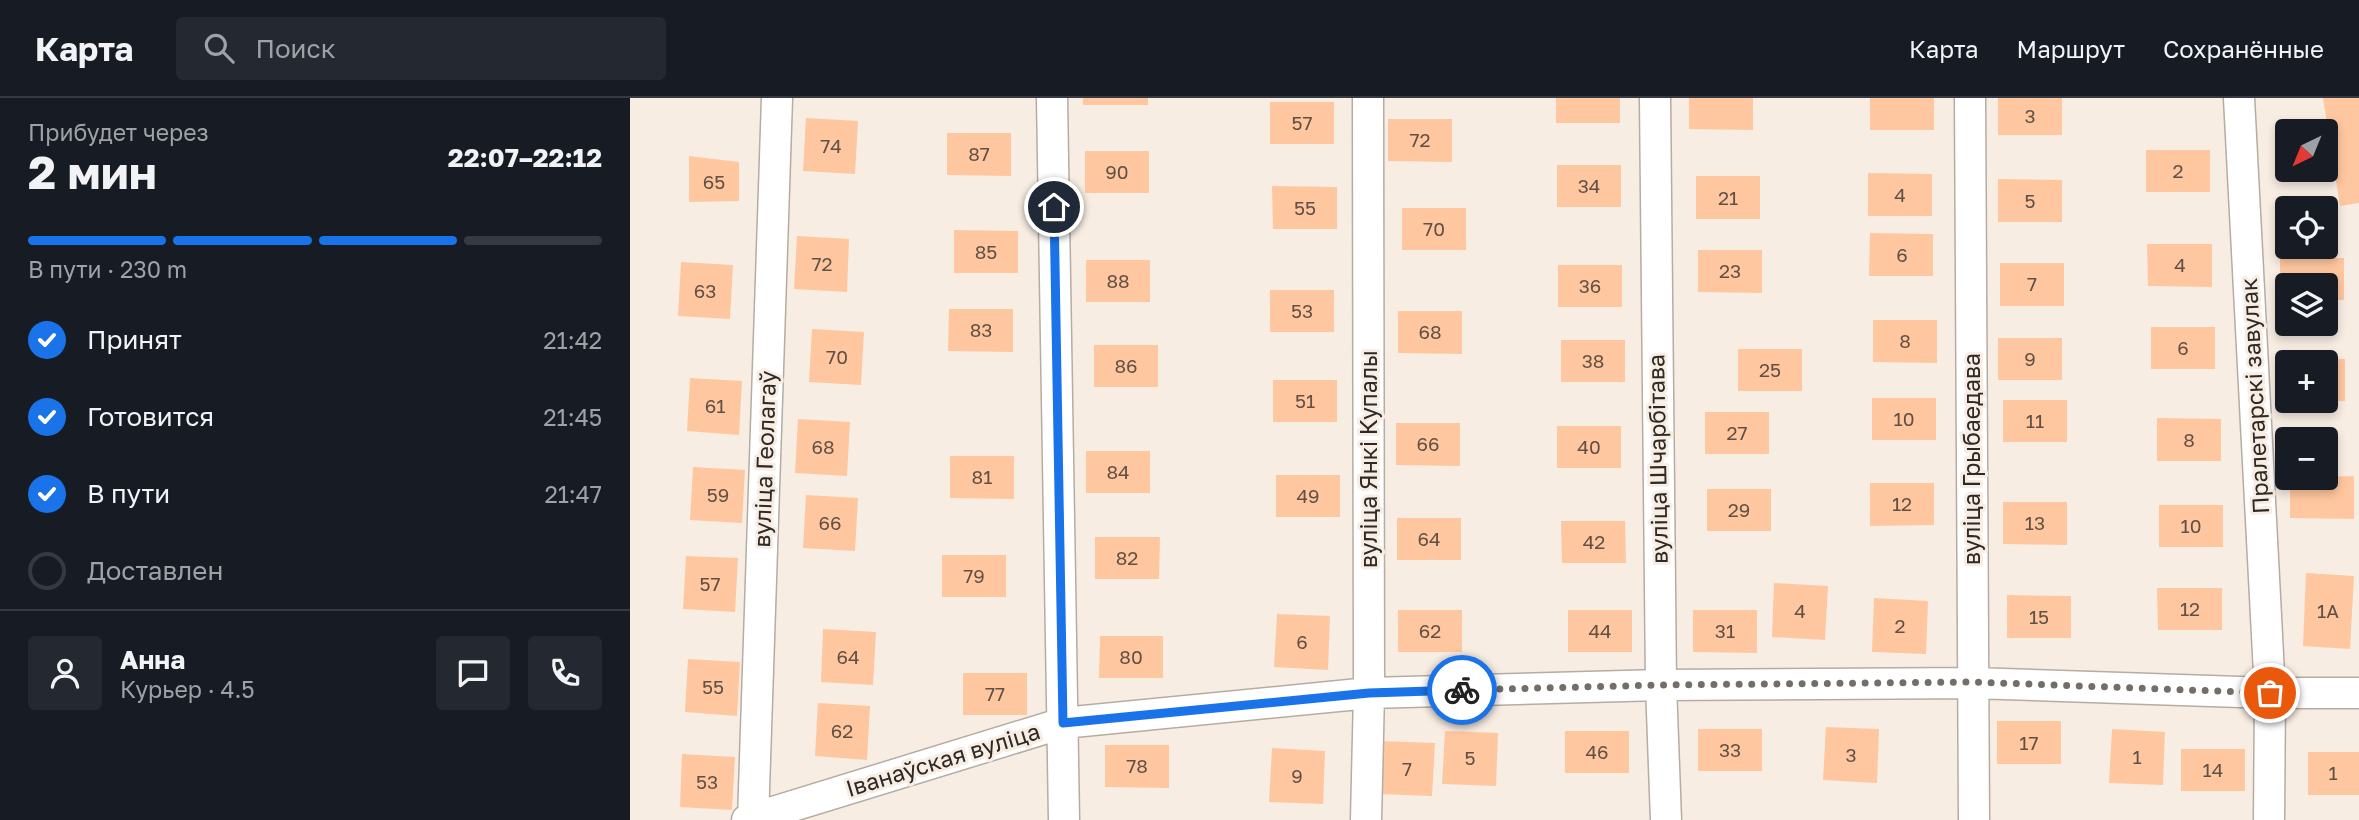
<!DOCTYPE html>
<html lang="ru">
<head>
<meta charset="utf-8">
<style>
  body { margin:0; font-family:"Golos Text",sans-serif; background:#242831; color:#f1f3f6; height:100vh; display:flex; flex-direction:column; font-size:26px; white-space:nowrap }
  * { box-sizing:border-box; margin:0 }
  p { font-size:23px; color:#9ea1a6 }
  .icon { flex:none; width:38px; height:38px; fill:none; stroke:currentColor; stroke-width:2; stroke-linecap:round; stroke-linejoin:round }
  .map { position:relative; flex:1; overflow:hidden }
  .drawer { display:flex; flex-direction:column; background:#171b24; width:630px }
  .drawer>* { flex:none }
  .needle { width:46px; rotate:223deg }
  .tools { position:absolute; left:1645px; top:21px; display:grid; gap:14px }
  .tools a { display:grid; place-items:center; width:63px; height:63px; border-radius:7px; background:#171b24; box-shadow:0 4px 10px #0003; font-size:35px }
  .pin { position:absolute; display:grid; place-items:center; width:60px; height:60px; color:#fff; margin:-30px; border:4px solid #fff; border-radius:50%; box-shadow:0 2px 7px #0007 }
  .courier { position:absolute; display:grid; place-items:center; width:70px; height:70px; margin:-35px; border:5px solid #1a73e8; border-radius:50%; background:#fff; color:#222; box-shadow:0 2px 9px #0007 }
  .summary em { font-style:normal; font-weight:700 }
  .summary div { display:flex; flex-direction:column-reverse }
  .summary { display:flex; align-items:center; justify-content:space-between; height:119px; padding:0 28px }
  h1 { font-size:46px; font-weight:700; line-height:52px }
  .bar { display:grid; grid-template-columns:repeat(4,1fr); gap:10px 7px; align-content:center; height:84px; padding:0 28px }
  .bar i { height:9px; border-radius:5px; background:#363941 }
  .bar .selected { background:#1a73e8 }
  .bar p { grid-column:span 4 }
  .line { display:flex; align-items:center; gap:18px; padding:0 28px; border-top:2px solid #363941 }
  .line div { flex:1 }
  .round { display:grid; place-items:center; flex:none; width:74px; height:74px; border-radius:7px; background:#242831 }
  ol { padding:0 28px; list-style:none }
  li { display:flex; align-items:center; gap:21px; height:77px }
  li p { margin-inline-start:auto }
  li .icon { padding:7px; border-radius:50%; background:#1a73e8; color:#fff; stroke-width:4 }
  li:last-child { color:#9ea1a6 }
  li i { width:38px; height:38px; border:4px solid #363941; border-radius:50% }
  header { display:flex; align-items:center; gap:42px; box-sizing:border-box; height:98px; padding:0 35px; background:#171b24; border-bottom:2px solid #363941 }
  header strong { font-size:33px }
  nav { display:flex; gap:38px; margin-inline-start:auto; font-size:24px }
  .search { width:490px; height:63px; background:#242831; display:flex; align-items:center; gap:18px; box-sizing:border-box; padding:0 24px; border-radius:7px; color:#9ea1a6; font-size:26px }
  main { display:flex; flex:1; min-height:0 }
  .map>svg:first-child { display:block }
  .building { fill:#ffc79f }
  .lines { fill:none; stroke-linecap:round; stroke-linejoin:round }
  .minor-casing { stroke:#b5aca2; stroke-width:33 }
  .minor { stroke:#fff; stroke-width:30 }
  .done { stroke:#746e68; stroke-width:7; stroke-dasharray:0 12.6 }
  .route { stroke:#1a73e8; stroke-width:9 }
  .labels { text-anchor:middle; stroke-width:6; stroke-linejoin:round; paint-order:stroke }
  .number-label { font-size:19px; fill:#625044 }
  .street-label { font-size:23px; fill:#2d2926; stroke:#f8ede3 }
</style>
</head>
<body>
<header>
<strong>Карта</strong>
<div class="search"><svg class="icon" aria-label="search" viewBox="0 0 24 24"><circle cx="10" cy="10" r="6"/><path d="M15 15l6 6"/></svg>Поиск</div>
<nav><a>Карта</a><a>Маршрут</a><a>Сохранённые</a></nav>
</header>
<main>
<section class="drawer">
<div class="summary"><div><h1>2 мин</h1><p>Прибудет через</p></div><em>22:07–22:12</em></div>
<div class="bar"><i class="selected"></i><i class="selected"></i><i class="selected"></i><i></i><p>В пути · 230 m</p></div>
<ol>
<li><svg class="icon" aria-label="check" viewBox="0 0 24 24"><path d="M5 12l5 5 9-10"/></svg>Принят<p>21:42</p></li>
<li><svg class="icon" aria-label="check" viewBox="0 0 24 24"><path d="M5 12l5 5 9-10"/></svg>Готовится<p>21:45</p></li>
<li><svg class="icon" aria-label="check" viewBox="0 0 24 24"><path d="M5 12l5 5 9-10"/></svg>В пути<p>21:47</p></li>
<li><i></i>Доставлен</li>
</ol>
<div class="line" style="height:126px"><a class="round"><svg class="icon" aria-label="person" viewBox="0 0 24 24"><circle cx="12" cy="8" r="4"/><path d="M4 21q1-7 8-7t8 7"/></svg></a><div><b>Анна</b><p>Курьер · 4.5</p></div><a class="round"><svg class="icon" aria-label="chat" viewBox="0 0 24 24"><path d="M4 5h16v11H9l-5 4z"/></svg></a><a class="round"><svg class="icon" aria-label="phone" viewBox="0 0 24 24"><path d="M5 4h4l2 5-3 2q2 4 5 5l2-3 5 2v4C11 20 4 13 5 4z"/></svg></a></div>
</section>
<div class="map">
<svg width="1729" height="722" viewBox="0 0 1729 722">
  <rect width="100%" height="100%" fill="#f8ede3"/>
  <path class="building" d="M453,0H518V7H453Z
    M926,0H990V25H926Z
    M1059,0H1123V32L1059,31Z
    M1240,0H1304V32H1240Z
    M1368,0H1432V37H1368Z
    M1693,0H1729V105L1710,108Z
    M640,4H704V46H640Z
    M176,20L228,23L225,76L173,73Z
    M758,21H822V64L758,63Z
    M317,35H381V78L317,77Z
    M1516,52H1580V94H1516Z
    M455,53H519V95H455Z
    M59,58L109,64V103L59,104Z
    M927,67H991V109H927Z
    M1238,75L1302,76V118H1238Z
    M1066,78H1130V121H1066Z
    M1368,81L1432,82V124H1368Z
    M642,88L707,89V131H643Z
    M772,110H836V152H772Z
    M324,132L388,133V175H324Z
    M1240,135L1303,136V178H1239Z
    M167,138L219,141L217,194L164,191Z
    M1517,146H1582V189L1518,188Z
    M1068,152H1132V195L1068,194Z
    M1650,160H1714V202H1696V187H1657V202H1650Z
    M456,162H520V204H456Z
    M51,164L103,167L100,221L48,218Z
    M1370,165H1434V208H1370Z
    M928,167H992V209H928Z
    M640,192H704V234H640Z
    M319,211H383V254L318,253Z
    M768,213H832V256L768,255Z
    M1243,222H1307V265L1243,264Z
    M1521,229H1585V271H1521Z
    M182,231L234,234L231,287L179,284Z
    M1368,240H1432V282H1368Z
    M931,242H995V284H931Z
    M464,247H528V289H464Z
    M1108,251H1172V293H1108Z
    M1651,260L1715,261V303H1696V264H1657V303H1651Z
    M60,280L112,283L109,337L57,333Z
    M643,282H707V324H643Z
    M1242,300H1306V342H1242Z
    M1373,302H1437V344H1373Z
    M1075,314H1139V356H1075Z
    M1527,320L1591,321V363H1527Z
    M168,321L220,324L217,378L165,375Z
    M766,325H830V368L766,367Z
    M927,328H991V370H927Z
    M456,353H520V395H456Z
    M320,358H384V401L320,400Z
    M63,369L115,372L112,425L60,422Z
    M646,377H710V419H646Z
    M1724,378V421L1660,420V380Z
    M1240,385H1304V427L1240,428Z
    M1077,391H1141V433H1077Z
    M176,397L228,400L225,453L173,450Z
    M1373,404H1437V447L1373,446Z
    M1529,407H1593V449H1529Z
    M767,420H831V462H767Z
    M931,423H995L996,465H932Z
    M465,439H530L529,481H465Z
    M312,457H376V499H312Z
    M56,458L108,460L105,514L53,511Z
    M1676,475L1724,478L1720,551L1673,548Z
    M1144,485L1198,488L1195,542L1142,539Z
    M1527,490H1592V532H1528Z
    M1377,497L1441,498V540H1377Z
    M1244,500L1298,503L1296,556L1242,554Z
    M768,512H832V554H768Z
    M938,512H1002V554H938Z
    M1063,512H1127V555L1063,554Z
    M647,516L700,518L698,572L644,569Z
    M193,531L246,534L243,587L191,584Z
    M470,538H533V580H469Z
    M58,561L110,564L107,618L55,614Z
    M333,575H397V617H333Z
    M188,605L240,608L237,662L185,658Z
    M1367,623H1431V666H1367Z
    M1196,629L1249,631L1247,685L1193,682Z
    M1068,631H1132V673H1068Z
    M1482,631L1535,634L1533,687L1479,685Z
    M815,633L868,635L866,688L812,686Z
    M935,633H999V675H935Z
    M751,643L805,645L802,698L749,696Z
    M475,647H539V690L475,689Z
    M642,650L695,653L693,706L639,704Z
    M1551,651H1615V693H1551Z
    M1678,654H1729V697H1678Z
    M52,656L105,659L102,712L50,709Z"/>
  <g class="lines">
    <defs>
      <path id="minor" d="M422,0L434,722
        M1025,0L1031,587L1036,722
        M1340,0L1344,722
        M1609,0L1640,595L1639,722
        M117,722L433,625L739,595L1031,587L1343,585L1640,595H1729
        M123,722L147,0
        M736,722L739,595L738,0"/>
    </defs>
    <use href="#minor" class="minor-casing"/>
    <use href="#minor" class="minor"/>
  </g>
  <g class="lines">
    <path class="done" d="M832,592L1031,587L1343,584L1640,595"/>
    <path class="route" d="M424,109L433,625L739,595L832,592"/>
  </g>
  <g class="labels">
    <g class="number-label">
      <text x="1400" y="25">3</text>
      <text x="672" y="32">57</text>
      <text x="790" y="49">72</text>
      <text x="201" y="55">74</text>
      <text x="349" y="63">87</text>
      <text x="1548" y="80">2</text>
      <text x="487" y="81">90</text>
      <text x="84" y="91">65</text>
      <text x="959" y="95">34</text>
      <text x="1270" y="104">4</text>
      <text x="1098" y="107">21</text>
      <text x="1400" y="110">5</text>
      <text x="675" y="117">55</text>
      <text x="804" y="138">70</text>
      <text x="356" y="161">85</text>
      <text x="1272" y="164">6</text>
      <text x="192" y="173">72</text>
      <text x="1550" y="174">4</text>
      <text x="1100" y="180">23</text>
      <text x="488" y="190">88</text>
      <text x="1402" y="193">7</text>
      <text x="960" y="195">36</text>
      <text x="75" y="200">63</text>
      <text x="672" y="220">53</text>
      <text x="351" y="239">83</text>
      <text x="800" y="241">68</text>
      <text x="1275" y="250">8</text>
      <text x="1553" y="257">6</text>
      <text x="207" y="266">70</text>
      <text x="1400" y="268">9</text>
      <text x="963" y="270">38</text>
      <text x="496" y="275">86</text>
      <text x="1140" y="279">25</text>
      <text x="675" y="310">51</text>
      <text x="85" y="315">61</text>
      <text x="1274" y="328">10</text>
      <text x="1405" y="330">11</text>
      <text x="1107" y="342">27</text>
      <text x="1559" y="349">8</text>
      <text x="798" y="353">66</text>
      <text x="193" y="356">68</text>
      <text x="959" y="356">40</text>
      <text x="488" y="381">84</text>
      <text x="352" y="386">81</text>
      <text x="88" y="404">59</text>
      <text x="678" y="405">49</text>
      <text x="1272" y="413">12</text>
      <text x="1109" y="419">29</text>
      <text x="200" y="432">66</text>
      <text x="1405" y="432">13</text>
      <text x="1561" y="435">10</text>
      <text x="799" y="448">64</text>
      <text x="964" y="451">42</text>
      <text x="497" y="467">82</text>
      <text x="344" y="485">79</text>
      <text x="80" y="493">57</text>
      <text x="1560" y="518">12</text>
      <text x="1170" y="520">4</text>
      <text x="1698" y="520">1А</text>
      <text x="1409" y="526">15</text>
      <text x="1270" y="535">2</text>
      <text x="800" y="540">62</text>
      <text x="970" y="540">44</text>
      <text x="1095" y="540">31</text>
      <text x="672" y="551">6</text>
      <text x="218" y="566">64</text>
      <text x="501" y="566">80</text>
      <text x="83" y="596">55</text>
      <text x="365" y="603">77</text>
      <text x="212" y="640">62</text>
      <text x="1399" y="652">17</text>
      <text x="1100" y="659">33</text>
      <text x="967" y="661">46</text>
      <text x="1221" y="664">3</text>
      <text x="1507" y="666">1</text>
      <text x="840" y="667">5</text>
      <text x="507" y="675">78</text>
      <text x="777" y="678">7</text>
      <text x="1583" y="679">14</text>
      <text x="1703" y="682">1</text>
      <text x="667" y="685">9</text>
      <text x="77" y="691">53</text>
    </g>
    <g class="street-label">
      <text transform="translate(1625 298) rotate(-93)" y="8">Пралетарскі завулак</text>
      <text transform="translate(135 361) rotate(-88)" y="8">вуліца Геолагаў</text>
      <text transform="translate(739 361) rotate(-90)" y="8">вуліца Янкі Купалы</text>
      <text transform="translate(1028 361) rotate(-91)" y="8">вуліца Шчарбітава</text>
      <text transform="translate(1342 361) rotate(-90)" y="8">вуліца Грыбаедава</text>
      <text transform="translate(313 662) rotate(-17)" y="8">Іванаўская вуліца</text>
    </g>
  </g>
</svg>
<div class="tools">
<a><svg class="needle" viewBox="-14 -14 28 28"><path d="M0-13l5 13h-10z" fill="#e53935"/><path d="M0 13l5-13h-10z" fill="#9ea1a6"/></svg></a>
<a><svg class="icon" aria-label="locate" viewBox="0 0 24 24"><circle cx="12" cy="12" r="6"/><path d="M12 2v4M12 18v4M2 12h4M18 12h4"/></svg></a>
<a><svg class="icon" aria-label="layers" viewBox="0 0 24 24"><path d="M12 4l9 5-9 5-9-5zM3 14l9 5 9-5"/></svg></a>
<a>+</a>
<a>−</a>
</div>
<div class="pin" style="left:1640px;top:595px;background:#ea580c"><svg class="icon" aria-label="bag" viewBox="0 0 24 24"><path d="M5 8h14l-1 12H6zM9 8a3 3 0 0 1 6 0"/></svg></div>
<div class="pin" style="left:424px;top:109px;background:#1f2937"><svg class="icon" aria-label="home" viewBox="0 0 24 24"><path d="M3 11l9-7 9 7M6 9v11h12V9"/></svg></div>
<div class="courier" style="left:832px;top:592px"><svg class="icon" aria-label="bike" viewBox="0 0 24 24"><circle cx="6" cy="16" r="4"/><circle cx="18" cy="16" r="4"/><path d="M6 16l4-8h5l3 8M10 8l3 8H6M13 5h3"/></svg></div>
</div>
</main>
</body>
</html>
